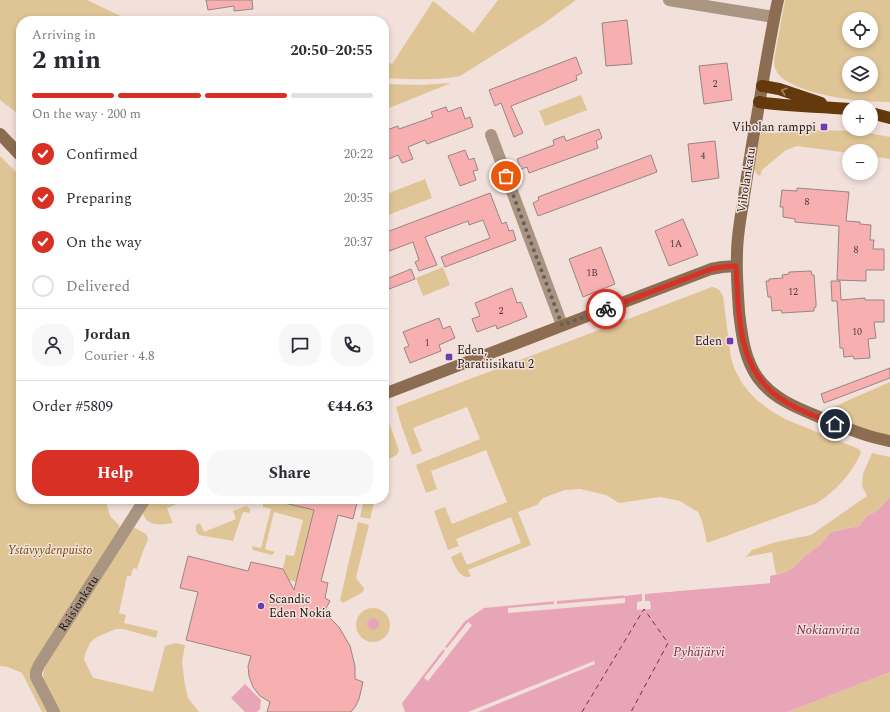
<!DOCTYPE html>
<html lang="en">
<head>
<meta charset="utf-8">
<style>
  body { margin:0; font-family:Spectral,serif; background:#f7f7f7; color:#2b2b33; height:100vh; display:flex; flex-direction:column; font-size:15px; white-space:nowrap }
  * { box-sizing:border-box; margin:0 }
  p { font-size:13px; color:#7c7c81 }
  .icon { flex:none; width:22px; height:22px; fill:none; stroke:currentColor; stroke-width:2; stroke-linecap:round; stroke-linejoin:round }
  .map { position:relative; flex:1; overflow:hidden }
  .details { position:absolute; left:16px; top:16px; width:373px; height:488px; display:flex; flex-direction:column; background:#fff; border-radius:16px; box-shadow:0 2px 6px #0003 }
  .details>* { flex:none }
  .controls { position:absolute; left:842px; top:12px; display:grid; gap:8px }
  .controls a { display:grid; place-items:center; width:36px; height:36px; border-radius:50%; background:#fff; box-shadow:0 2px 6px #0003; font-size:20px }
  .pin { position:absolute; display:grid; place-items:center; width:34px; height:34px; color:#fff; margin:-17px; border:2px solid #fff; border-radius:50%; box-shadow:0 1px 4px #0007 }
  .courier { position:absolute; display:grid; place-items:center; width:40px; height:40px; margin:-20px; border:3px solid #d93025; border-radius:50%; background:#fff; color:#222; box-shadow:0 1px 5px #0007 }
  .summary em { font-style:normal; font-weight:700 }
  .summary div { display:flex; flex-direction:column-reverse }
  .summary { display:flex; align-items:center; justify-content:space-between; height:68px; padding:0 16px }
  h1 { font-size:26px; font-weight:700; line-height:30px }
  .bar { display:grid; grid-template-columns:repeat(4,1fr); gap:6px 4px; align-content:center; height:48px; padding:0 16px }
  .bar i { height:5px; border-radius:3px; background:#e1e1e2 }
  .bar .selected { background:#d93025 }
  .bar p { grid-column:span 4 }
  .line { display:flex; align-items:center; gap:10px; padding:0 16px; border-top:1px solid #e1e1e2 }
  .line div { flex:1 }
  .round { display:grid; place-items:center; flex:none; width:42px; height:42px; border-radius:16px; background:#f7f7f7 }
  ol { padding:0 16px; list-style:none }
  li { display:flex; align-items:center; gap:12px; height:44px }
  li p { margin-inline-start:auto }
  li .icon { padding:4px; border-radius:50%; background:#d93025; color:#fff; stroke-width:4 }
  li:last-child { color:#7c7c81 }
  li i { width:22px; height:22px; border:2px solid #e1e1e2; border-radius:50% }
  .cta { display:flex; gap:8px; margin-top:auto; padding:8px 16px }
  .cta a { flex:1; height:46px; border-radius:16px; background:#d93025; color:#fff; font-size:16px; font-weight:700; line-height:46px; text-align:center }
  .cta a+a { background:#f7f7f7; color:#2b2b33 }
  .map>svg:first-child { display:block }
  .green { fill:#dfc596; fill-rule:evenodd }
  .water { fill:#e8a5b8 }
  .pier { fill:#f2e0da }
  .lines { fill:none; stroke-linecap:round; stroke-linejoin:round }
  .ferry { stroke:#7a2c49; stroke-width:1; stroke-dasharray:5 4; stroke-linecap:butt }
  .building { fill:#f7b0af; stroke:#978685 }
  .street { stroke:#aa9482; stroke-width:12 }
  .secondary { stroke:#8d6d52; stroke-width:12 }
  .highway { stroke:#64390b; stroke-width:12 }
  .oneway { stroke:#a48468 }
  .done { stroke:#685d59; stroke-width:4; stroke-dasharray:0 7.2 }
  .route { stroke:#d93025; stroke-width:5 }
  .poi-dot { fill:#6c3ab2; stroke:#f2e0da; stroke-width:1.5 }
  .labels { text-anchor:middle; stroke-width:3; stroke-linejoin:round; paint-order:stroke }
  .number-label { font-size:10px; fill:#543c3b }
  .poi-label { font-size:12px; fill:#1d1614; stroke:#f2e0da; text-anchor:end }
  .street-label { font-size:12px; fill:#1d1614; stroke:#f2e0da }
  .park-label { font-size:12px; font-style:italic; fill:#6e4f06; stroke:#f2e0da }
  .water-label { font-size:13px; font-style:italic; fill:#7a2c49; stroke:#f2e0da }
</style>
</head>
<body>
<div class="map">
<svg width="890" height="712" viewBox="0 0 890 712">
  <rect width="100%" height="100%" fill="#f2e0da"/>
  <path class="green" d="M0,0H87L131,21H21V116L0,100Z
    M498,0H576L543,24L460,76C437,81 408,79 384,78V60L392,64L433,1L473,33Z
    M785,0H890V102C858,102 826,98 796,86C791,83 785,81 781,77C776,72 774,67 774,60ZM849,19H871V41H849ZM849,63H871V85H849Z
    M451,83L384,110V84L420,85Z
    M581,95L587,110L545,126L539,111Z
    M811,130L857,131L890,137V159L871,156V151H849V153L797,146L786,150L762,170L760,176L757,174L753,169L761,132L773,133Z
    M0,156L21,177V499H107V506L110,516L119,525L120,532L35,663L49,712H42L22,673L8,667L0,666Z
    M425,179L432,198L388,215L384,204V195Z
    M443,267L450,285L423,296L416,278Z
    M712,287C719,288 720,291 723,296L731,358L735,370L742,383L749,392L758,401L771,411L787,420L859,449L861,453C851,474 836,491 817,503L707,543L702,521L698,512L680,501L660,497L619,503L606,495L580,489L565,490L543,498L537,505L518,512L531,545L468,570L471,576C461,581 454,565 451,557L461,552L467,565L521,543L511,517L456,539L459,546L448,550L434,511L445,507L452,524L507,502L486,450L431,471L437,489L426,493L416,465L480,439L467,407L413,428L422,451L412,455L401,424L396,407Z
    M890,382V435C866,431 844,422 822,412Z
    M385,412L399,450L397,455L384,461V415Z
    M872,453L890,457V497L878,510L867,516L859,526L831,532L820,545L806,555L793,568L786,572L776,574L772,552L746,557L752,550L776,542L811,535L867,496L862,486L863,474Z
    M122,499H139C135,504 130,506 124,503Z
    M157,499H190L167,508L173,523C162,525 146,527 143,513L149,502Z
    M263,499H275V500L314,510L296,582L289,580L283,569L286,555L294,556L303,520L274,512L265,549L275,552L272,555L253,550L252,546L261,548L271,509L263,507Z
    M364,499H375L370,519L360,517Z
    M246,506L250,509V513L243,512L233,541L199,535L196,531V525L200,523L204,532L236,519L233,511Z
    M358,522L369,525L356,578L364,588L363,592L343,603L340,600Z
    M135,528L146,534L148,538L147,542L142,554L137,569L133,568L131,576H127L119,613L126,615L124,623L158,631L156,638L123,629H116L99,636L94,639L90,643L85,654L84,659L92,676L94,678L153,692L165,646L175,643L185,645L182,662L185,685L188,698L199,712H59L44,681L43,675L45,666L131,529Z
    M356 625a17 17 0 1 1 34 0a17 17 0 1 1-34 0Z
    M890,672V712H788Z"/>
  <path class="water" d="M890,497V672L788,712H405L402,703L465,621L484,608L557,601L770,583V576L786,572L793,568L806,555L820,545L831,532L859,526L867,516L878,510Z
    M367 624a6 6 0 1 1 12 0a6 6 0 1 1-12 0Z
    M245,684L261,700L260,709L257,712H245L231,698Z"/>
  <path class="pier" d="M768,574H770V583L645,594V601H650L651,609L637,610V602L642,601V594L624,596V594L768,581Z
    M625,598V603L508,613V608L554,604V599H557V604Z
    M468,622L472,625L428,681L424,678L445,651L442,648L443,646L447,648Z
    M594,661L595,664L478,712H468Z"/>
  <g class="lines">
    <path class="ferry" d="M582,712L644,609L668,643L631,712"/>
  </g>
  <path class="building" d="M206,0H252L253,9L234,11V6L208,10Z
    M627,20L632,64L606,66L602,23Z
    M576,57L582,73L576,76L577,80L511,106L523,133L514,137L501,103L495,106L489,90Z
    M727,63L732,100L704,104L699,66Z
    M446,107L448,112L461,107L465,119L470,117L473,127L427,144L425,140L408,147L413,159L402,163L398,155L384,161V131L398,126L399,129L433,117L431,112Z
    M599,129L602,138L596,141L598,148L529,173L527,167L521,169L517,159L554,145L553,140L564,136L566,141Z
    M715,141L719,178L692,182L688,144Z
    M465,150L469,160L474,158L478,170L473,171L476,180L460,186L448,156Z
    M651,155L657,172L538,216L533,203L539,200L538,197Z
    M797,188L849,192L846,221L860,222V224L871,225L870,240H874L873,249H884V270H866V281L837,280L839,226L795,222V219L783,217V207H780L782,190L797,191Z
    M490,193L502,224L506,222L509,231L513,230L516,240L445,267L441,257L490,238L483,220L469,225L468,221L425,237L437,265L419,271L415,262L419,260L413,242L384,253V233Z
    M683,219L698,255L669,266L655,231Z
    M601,247L615,284L583,297L569,259Z
    M411,269L415,279L384,291V280Z
    M811,271L812,275H814L816,302V307L814,308V311L782,313L781,310L772,311L771,297H768L766,281H769V279L783,278L782,275L789,274V272Z
    M831,281H840L841,300L865,298V300H884V322H874L876,338L868,339L870,358L854,359L853,356L844,357L843,348H840L837,301H832Z
    M512,288L517,303L521,302L527,317L497,329L496,325L477,332L472,319L480,316L475,303Z
    M439,318L443,329L450,326L455,338L439,345L441,351L410,363L404,348L409,346L403,332Z
    M890,368V378L824,403L821,394Z
    M284,499H358L353,519L338,515L321,581L328,583L325,598L330,601L324,612L339,627L350,646L355,666V679L363,682L359,699L355,707L351,712H267L270,702L260,696L253,687L249,676L248,666L251,656L186,640L198,592L180,588L188,556L248,571L251,562L283,569L294,590L314,510L284,503Z"/>
  <g class="lines">
    <g class="street">
      <path d="M669,0L774,17"/>
      <path d="M491,135L562,325"/>
      <path id="s1" d="M54,712L36,677V672L39,665L145,499"/>
    </g>
    <path class="secondary" d="M778,0C769,41 763,82 756,122C751,149 747,176 743,203C740,220 737,237 737,254C736,274 738,293 739,312C742,336 744,358 758,378C774,400 800,409 824,419C846,428 867,437 890,441
      M0,134L21,156
      M384,394L577,320L711,269L722,267L736,266"/>
    <path class="highway" d="M762,86L779,89L821,103
      M759,102C789,107 819,106 849,109
      M871,113L890,118"/>
  </g>
  <defs><path id="oneway-chevron" d="M-2-3.5L2.5 0L-2 3.5" fill="none" stroke-width="1.6" stroke-linecap="round" stroke-linejoin="round"/></defs>
  <use class="oneway" href="#oneway-chevron" transform="translate(784 91) rotate(-162)"/>
  <g class="lines">
    <path class="done" d="M506,176L562,325L606,309"/>
    <path class="route" d="M606,309L711,269L722,267L736,266C739,311 736,366 777,396C794,409 815,416 835,424"/>
  </g>
  <g class="poi-dot">
    <rect x="820" y="123" width="8" height="8" rx="2"/>
    <rect x="726" y="337" width="8" height="8" rx="2"/>
    <rect x="445" y="353" width="8" height="8" rx="2"/>
    <circle cx="261" cy="606" r="4"/>
  </g>
  <g class="labels">
    <g class="number-label">
      <text x="715" y="87">2</text>
      <text x="703" y="159">4</text>
      <text x="807" y="205">8</text>
      <text x="676" y="247">1A</text>
      <text x="856" y="253">8</text>
      <text x="592" y="276">1B</text>
      <text x="793" y="295">12</text>
      <text x="501" y="314">2</text>
      <text x="857" y="335">10</text>
      <text x="427" y="346">1</text>
    </g>
    <g class="poi-label">
      <text x="816" y="131">Viholan ramppi</text>
      <text x="722" y="345">Eden</text>
      <text x="457" y="354" text-anchor="start">Eden,<tspan x="457" dy="14">Paratiisikatu 2</tspan></text>
      <text x="269" y="603" text-anchor="start">Scandic<tspan x="269" dy="14">Eden Nokia</tspan></text>
    </g>
    <g class="street-label">
      <text transform="translate(746 180) rotate(-81)" y="4">Viholankatu</text>
      <text dy="4" stroke="none"><textPath href="#s1" startOffset="125">Raisionkatu</textPath></text>
    </g>
    <g class="park-label">
      <text x="50" y="554">Ystävyydenpuisto</text>
    </g>
    <g class="water-label">
      <text x="828" y="634">Nokianvirta</text>
      <text x="699" y="656">Pyhäjärvi</text>
    </g>
  </g>
</svg>
<div class="controls">
<a><svg class="icon" aria-label="locate" viewBox="0 0 24 24"><circle cx="12" cy="12" r="6"/><path d="M12 2v4M12 18v4M2 12h4M18 12h4"/></svg></a>
<a><svg class="icon" aria-label="layers" viewBox="0 0 24 24"><path d="M12 4l9 5-9 5-9-5zM3 14l9 5 9-5"/></svg></a>
<a>+</a>
<a>−</a>
</div>
<div class="pin" style="left:506px;top:176px;background:#ea580c"><svg class="icon" aria-label="bag" viewBox="0 0 24 24"><path d="M5 8h14l-1 12H6zM9 8a3 3 0 0 1 6 0"/></svg></div>
<div class="pin" style="left:835px;top:424px;background:#1f2937"><svg class="icon" aria-label="home" viewBox="0 0 24 24"><path d="M3 11l9-7 9 7M6 9v11h12V9"/></svg></div>
<div class="courier" style="left:606px;top:309px"><svg class="icon" aria-label="bike" viewBox="0 0 24 24"><circle cx="6" cy="16" r="4"/><circle cx="18" cy="16" r="4"/><path d="M6 16l4-8h5l3 8M10 8l3 8H6M13 5h3"/></svg></div>
<section class="details">
<div class="summary"><div><h1>2 min</h1><p>Arriving in</p></div><em>20:50–20:55</em></div>
<div class="bar"><i class="selected"></i><i class="selected"></i><i class="selected"></i><i></i><p>On the way · 200 m</p></div>
<ol>
<li><svg class="icon" aria-label="check" viewBox="0 0 24 24"><path d="M5 12l5 5 9-10"/></svg>Confirmed<p>20:22</p></li>
<li><svg class="icon" aria-label="check" viewBox="0 0 24 24"><path d="M5 12l5 5 9-10"/></svg>Preparing<p>20:35</p></li>
<li><svg class="icon" aria-label="check" viewBox="0 0 24 24"><path d="M5 12l5 5 9-10"/></svg>On the way<p>20:37</p></li>
<li><i></i>Delivered</li>
</ol>
<div class="line" style="height:72px"><a class="round"><svg class="icon" aria-label="person" viewBox="0 0 24 24"><circle cx="12" cy="8" r="4"/><path d="M4 21q1-7 8-7t8 7"/></svg></a><div><b>Jordan</b><p>Courier · 4.8</p></div><a class="round"><svg class="icon" aria-label="chat" viewBox="0 0 24 24"><path d="M4 5h16v11H9l-5 4z"/></svg></a><a class="round"><svg class="icon" aria-label="phone" viewBox="0 0 24 24"><path d="M5 4h4l2 5-3 2q2 4 5 5l2-3 5 2v4C11 20 4 13 5 4z"/></svg></a></div>
<div class="line" style="height:52px"><div>Order #5809</div><b>€44.63</b></div>
<div class="cta"><a>Help</a><a>Share</a></div>
</section>
</div>
</body>
</html>
